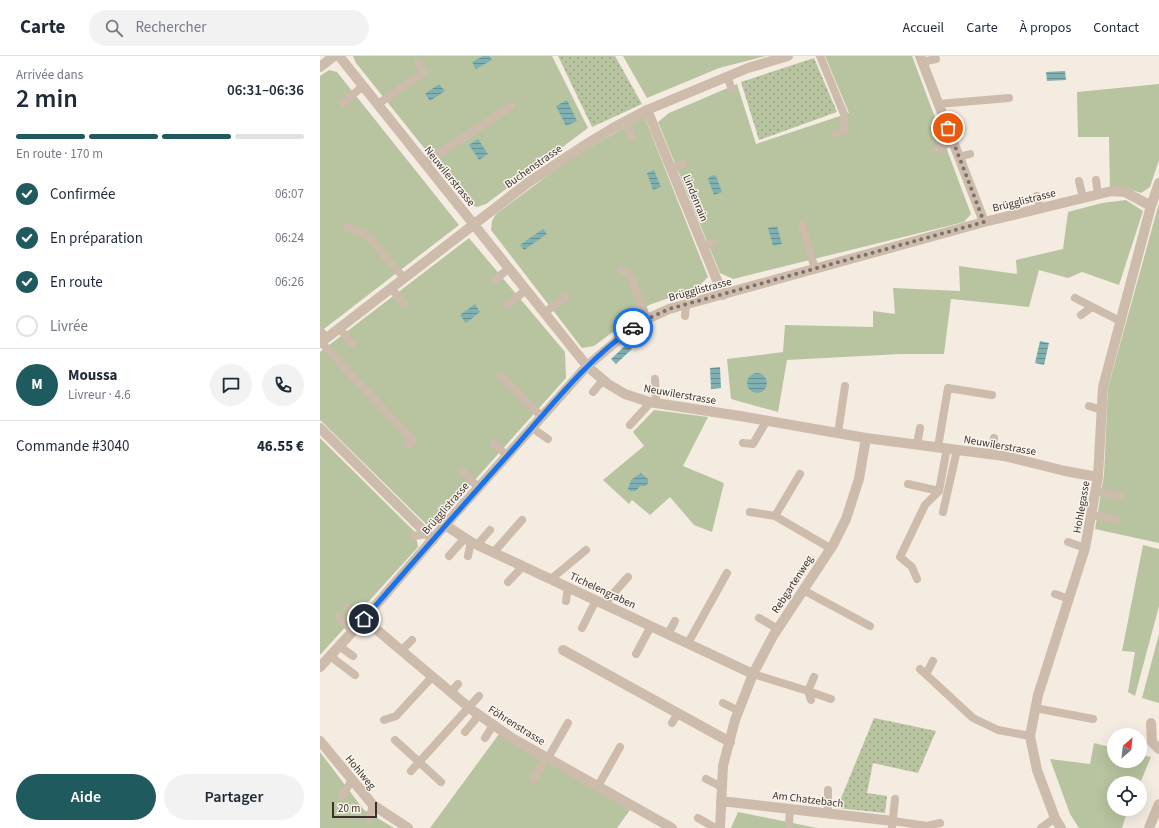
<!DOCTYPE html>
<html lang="fr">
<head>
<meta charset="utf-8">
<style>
  body { margin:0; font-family:"Source Sans 3",sans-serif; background:#f2f2f3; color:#1f2937; height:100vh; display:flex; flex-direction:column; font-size:15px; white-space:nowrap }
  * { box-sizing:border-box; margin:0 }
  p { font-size:13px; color:#747a83 }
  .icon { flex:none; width:22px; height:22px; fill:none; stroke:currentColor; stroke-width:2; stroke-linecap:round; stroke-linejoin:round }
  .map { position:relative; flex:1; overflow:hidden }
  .drawer { display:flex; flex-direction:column; background:#fff; width:320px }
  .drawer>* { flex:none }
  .needle { width:26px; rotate:28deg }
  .tools { position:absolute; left:787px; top:672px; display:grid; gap:8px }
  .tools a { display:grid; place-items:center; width:40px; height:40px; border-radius:50%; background:#fff; box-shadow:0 4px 16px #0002; font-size:20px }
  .scale { position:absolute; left:12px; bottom:10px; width:45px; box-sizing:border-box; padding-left:4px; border:2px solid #3b302b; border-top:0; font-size:11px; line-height:14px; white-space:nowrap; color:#3b302b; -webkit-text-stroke:3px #fbf5ee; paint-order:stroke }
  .pin { position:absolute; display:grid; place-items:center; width:34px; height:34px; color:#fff; margin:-17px; border:2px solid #fff; border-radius:50%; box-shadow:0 1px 4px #0007 }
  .courier { position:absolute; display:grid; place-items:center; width:40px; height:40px; margin:-20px; border:3px solid #1a73e8; border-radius:50%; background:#fff; color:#222; box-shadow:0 1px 5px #0007 }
  .headline em { font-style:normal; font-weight:600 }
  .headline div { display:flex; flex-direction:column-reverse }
  .headline { display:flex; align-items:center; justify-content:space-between; height:68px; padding:0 16px }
  h1 { font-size:26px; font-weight:600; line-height:30px }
  .bar { display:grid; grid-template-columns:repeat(4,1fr); gap:6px 4px; align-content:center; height:48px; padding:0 16px }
  .bar i { height:5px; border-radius:3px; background:#e0e1e3 }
  .bar .selected { background:#1f5a5e }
  .bar p { grid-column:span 4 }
  .line { display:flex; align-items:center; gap:10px; padding:0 16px; border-top:1px solid #e0e1e3 }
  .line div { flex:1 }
  .round { display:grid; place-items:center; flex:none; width:42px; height:42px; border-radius:21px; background:#f2f2f3 }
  ol { padding:0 16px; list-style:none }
  li { display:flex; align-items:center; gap:12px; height:44px }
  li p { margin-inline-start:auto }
  li .icon { padding:4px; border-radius:50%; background:#1f5a5e; color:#fff; stroke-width:4 }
  li:last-child { color:#747a83 }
  li i { width:22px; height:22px; border:2px solid #e0e1e3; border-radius:50% }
  .action { display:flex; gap:8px; margin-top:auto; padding:8px 16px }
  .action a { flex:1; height:46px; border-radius:24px; background:#1f5a5e; color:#fff; font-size:16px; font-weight:600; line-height:46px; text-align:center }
  .action a+a { background:#f2f2f3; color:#1f2937 }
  header { display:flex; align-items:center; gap:24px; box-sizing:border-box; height:56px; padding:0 20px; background:#fff; border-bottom:1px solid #e0e1e3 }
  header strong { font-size:19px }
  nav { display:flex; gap:22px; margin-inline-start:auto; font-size:14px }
  .search { width:280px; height:36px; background:#f2f2f3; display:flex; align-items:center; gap:10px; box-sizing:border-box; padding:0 14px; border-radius:22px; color:#747a83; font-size:15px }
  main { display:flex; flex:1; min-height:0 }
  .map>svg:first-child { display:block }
  .grass { fill:url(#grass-dots) }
  .garden { fill:#b8c4a0 }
  .water { fill:url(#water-rules) }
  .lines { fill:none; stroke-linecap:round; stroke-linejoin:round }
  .lane { stroke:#cdbbac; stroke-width:8 }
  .street { stroke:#cdbbac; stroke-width:10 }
  .done { stroke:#7c716b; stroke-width:4; stroke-dasharray:0 7.2 }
  .route { stroke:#1a73e8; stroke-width:5 }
  .labels { text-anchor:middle; stroke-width:3; stroke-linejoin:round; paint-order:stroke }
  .street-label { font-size:11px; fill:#3b302b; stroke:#fbf5ee }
</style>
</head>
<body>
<header>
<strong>Carte</strong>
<div class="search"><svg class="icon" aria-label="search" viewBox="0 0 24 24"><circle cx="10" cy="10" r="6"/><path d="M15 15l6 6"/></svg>Rechercher</div>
<nav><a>Accueil</a><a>Carte</a><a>À propos</a><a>Contact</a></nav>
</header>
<main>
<section class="drawer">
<div class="headline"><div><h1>2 min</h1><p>Arrivée dans</p></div><em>06:31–06:36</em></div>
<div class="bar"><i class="selected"></i><i class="selected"></i><i class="selected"></i><i></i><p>En route · 170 m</p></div>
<ol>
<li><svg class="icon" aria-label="check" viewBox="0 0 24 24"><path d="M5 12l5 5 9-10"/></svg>Confirmée<p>06:07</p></li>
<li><svg class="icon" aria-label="check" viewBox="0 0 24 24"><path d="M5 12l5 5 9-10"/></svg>En préparation<p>06:24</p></li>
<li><svg class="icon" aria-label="check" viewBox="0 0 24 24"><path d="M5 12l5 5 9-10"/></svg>En route<p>06:26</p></li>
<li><i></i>Livrée</li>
</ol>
<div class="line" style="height:72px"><b class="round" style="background:#1f5a5e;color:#fff">M</b><div><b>Moussa</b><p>Livreur · 4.6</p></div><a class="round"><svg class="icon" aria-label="chat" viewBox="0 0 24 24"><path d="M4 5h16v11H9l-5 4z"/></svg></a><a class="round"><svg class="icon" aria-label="phone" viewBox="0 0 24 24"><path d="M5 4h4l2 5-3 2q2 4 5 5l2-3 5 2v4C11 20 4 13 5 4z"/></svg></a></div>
<div class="line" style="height:52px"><div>Commande #3040</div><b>46.55 €</b></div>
<div class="action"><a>Aide</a><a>Partager</a></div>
</section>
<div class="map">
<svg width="839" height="772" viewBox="0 0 839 772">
  <defs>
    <pattern id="grass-dots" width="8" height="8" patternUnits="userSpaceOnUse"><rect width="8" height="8" fill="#b8c4a0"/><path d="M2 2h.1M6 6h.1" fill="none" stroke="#97a083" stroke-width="1.8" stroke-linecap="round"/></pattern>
    <pattern id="water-rules" width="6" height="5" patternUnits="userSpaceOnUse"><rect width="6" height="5" fill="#7fb0b2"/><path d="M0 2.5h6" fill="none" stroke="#699091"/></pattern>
  </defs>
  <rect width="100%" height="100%" fill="#f4ebe1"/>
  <path class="grass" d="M238,0H295L322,48L272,71Z
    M494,2L517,56L439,84L421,26Z
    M554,662L616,675L598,717L553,707L547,737L567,740L565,757L517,752Z"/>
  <path class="garden" d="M33,0H232L268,72L166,148L157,151L149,148L36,7Z
    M303,0H446L399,12L327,42Z
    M505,0H592L651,158L644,166L413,223L400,217L338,66L349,57L417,28L436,88L529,57Z
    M9,14L17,16L139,169L0,276V20Z
    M839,28V104L830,131L821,137L809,133L790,131L789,81H758L757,36Z
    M324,60L388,221L377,232L329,249L274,290L262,292L171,174L172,165L176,158L250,103Z
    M806,144L823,155L799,229L762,216L748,222L719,214L709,251L631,243L624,298H580L467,304L458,356L411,343L407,303L463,296L465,269L553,271V255L575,258L573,232L640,235L639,210L697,218L696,204L743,193L748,156L782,147Z
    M839,147V487L775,473L784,419L788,332Z
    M149,182L245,296L246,322L111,473L0,364V296Z
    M334,354L388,361L363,410L404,427L392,476L374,469L350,441L330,459L312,444L309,448L283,424L324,390L313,376Z
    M0,382L95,476L98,491L0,599Z
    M823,489L839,493V550L815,640L808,636L815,596L802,595Z
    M839,578V647L822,642Z
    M179,678L310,754L297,772H110Z
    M774,687L794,692V705H820V699L831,701L820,727H794V753H808L802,772H759L750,758L730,703L770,708Z
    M0,696L44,754L74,772H0Z
    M418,756L497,772H411Z"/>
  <path class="water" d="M163,0H169L172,4L156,13L152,6Z
    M745,15L746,24L727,25L726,16Z
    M119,28L125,35L110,45L105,38Z
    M247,44L257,65L246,70L236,50Z
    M158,83L168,98L159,104L149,89Z
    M334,114L341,131L333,134L327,117Z
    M394,119L396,120L402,136L394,139L388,123L389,121Z
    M457,170L462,188L453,190L448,172Z
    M223,173L227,178L204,194L200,189Z
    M155,248L160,256L146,267L140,259Z
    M720,285L729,287L724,309L715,307Z
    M307,288L312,293L296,308L291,303Z
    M400,311L401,332L391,333L390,312Z
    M427 327a10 10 0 1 1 20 0a10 10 0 1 1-20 0Z
    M321,417L328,423V427L326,430H320L316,435H310L308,433L311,424Z"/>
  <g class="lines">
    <path class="lane" d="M500,0L524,58L525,74L515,78
      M602,6L616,3
      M407,20L412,34
      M23,47L43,30
      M58,48L104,16L98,6
      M618,48L689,42
      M305,66L312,81
      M618,93L632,85
      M639,101L650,98
      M105,107L191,50
      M351,113L363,108
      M776,124L778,138
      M759,125L763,142
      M717,140L720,152
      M482,169L495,213
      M28,171L48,180L84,222
      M383,191L393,186
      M302,214L311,221L327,263
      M175,224L189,212
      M71,232L84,248
      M755,242L800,265
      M187,249L206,234
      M224,257L246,241
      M761,259L772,251
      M365,260L366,249
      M19,272L32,287
      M0,274L6,282
      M1,286L93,385L88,389
      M181,320L222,361
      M335,323L336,347
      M273,336L283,324
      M769,350L782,354
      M310,369L331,346
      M212,372L228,383
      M518,377L525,330
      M174,387L187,400
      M423,387L433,388L447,364
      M597,388L600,372
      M618,391L628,332L672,339
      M672,398L674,382
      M142,415L159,432
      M480,418L455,460L510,492
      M588,428L619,435
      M776,435L800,440
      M430,456L455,460
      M623,456L637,394
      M772,459L796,463
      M94,480L107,478
      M748,486L765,492
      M157,489L170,474
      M174,496L202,464
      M129,500L145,482
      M148,500L151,486
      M231,523L266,494
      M597,523L592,511L580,501L605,449L619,435L627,392
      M188,526L203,510
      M483,534L550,570
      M735,538L749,543
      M246,545L248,531
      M284,548L308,521
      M27,551L42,565
      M18,561L33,575
      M439,562L458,573
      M262,572L276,544
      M348,578L355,565
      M368,587L407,517
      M19,590L33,600
      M81,595L92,584
      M316,598L331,570
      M10,600L35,619
      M600,613L653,662L678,674L710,680
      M433,618L488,635L511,643
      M606,618L613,605
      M131,636L138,628
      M491,644L488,635L494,621
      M403,647L419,655
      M715,652L773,663
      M64,664L76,660L112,621
      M352,667L358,657
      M145,676L159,659
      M165,682L173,669
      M75,684L121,726
      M228,702L248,667
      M91,715L159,640
      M214,723L226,701
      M386,723L402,731
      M278,730L300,691
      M508,734V757
      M22,740L32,724
      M378,762L395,772
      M49,764L53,749
      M573,765L607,770L620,767
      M469,768L470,753
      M572,772L575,743
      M721,772L735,762"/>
    <path class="street" d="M19,0L267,310L288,328L305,338L329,346L420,360L546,382L684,400L745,415L778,421
      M600,0L664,166
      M0,11L14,0
      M327,54L403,239
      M0,287L209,126L265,89L293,72L327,54L428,12L468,0
      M0,372L113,484
      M125,469L151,486L433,618
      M44,563L152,654L192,682L352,772
      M243,594L410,686
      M0,611L44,563L125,469L267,310L305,278L327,263L349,253L664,166L792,135L805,136L831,150
      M831,667L832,686L839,693
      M0,685L53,749L88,772
      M401,745L573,765
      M400,772L403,710L415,664L433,618L453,580L513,489L526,463L539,423L546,382
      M741,772L735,762L717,714L710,680L718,639L765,492L778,421L783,331L831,150L839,127
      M829,772L839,748"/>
  </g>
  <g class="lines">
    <path class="done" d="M313,272L327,263L349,253L664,166L628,72"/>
    <path class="route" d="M44,563C94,505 145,447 196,390C232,349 268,303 313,272"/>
  </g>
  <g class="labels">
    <g class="street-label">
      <text transform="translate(213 110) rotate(-35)" y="4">Buchenstrasse</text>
      <text transform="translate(130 120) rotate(51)" y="4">Neuwilerstrasse</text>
      <text transform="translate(376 142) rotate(68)" y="4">Lindenrain</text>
      <text transform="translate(704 144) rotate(-14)" y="4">Brügglistrasse</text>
      <text transform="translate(380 233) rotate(-15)" y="4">Brügglistrasse</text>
      <text transform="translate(360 338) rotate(10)" y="4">Neuwilerstrasse</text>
      <text transform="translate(680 389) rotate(10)" y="4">Neuwilerstrasse</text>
      <text transform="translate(761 451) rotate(-80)" y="4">Hohlegasse</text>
      <text transform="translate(125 452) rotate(-49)" y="4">Brügglistrasse</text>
      <text transform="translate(472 528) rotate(-57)" y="4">Rebgartenweg</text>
      <text transform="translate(283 534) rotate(25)" y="4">Tichelengraben</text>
      <text transform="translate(197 669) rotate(32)" y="4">Föhrenstrasse</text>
      <text transform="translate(41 716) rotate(51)" y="4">Hohlweg</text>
      <text transform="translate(488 743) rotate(7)" y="4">Am Chatzebach</text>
    </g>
  </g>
</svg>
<div class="tools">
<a><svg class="needle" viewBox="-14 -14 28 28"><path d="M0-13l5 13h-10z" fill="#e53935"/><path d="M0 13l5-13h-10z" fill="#747a83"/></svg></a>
<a><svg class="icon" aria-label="locate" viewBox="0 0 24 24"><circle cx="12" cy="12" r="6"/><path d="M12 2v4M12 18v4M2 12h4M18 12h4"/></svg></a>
</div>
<div class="scale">20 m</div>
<div class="pin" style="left:628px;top:72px;background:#ea580c"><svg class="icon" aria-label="bag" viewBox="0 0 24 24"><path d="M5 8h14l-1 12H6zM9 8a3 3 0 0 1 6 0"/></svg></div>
<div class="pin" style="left:44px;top:563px;background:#1f2937"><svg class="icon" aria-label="home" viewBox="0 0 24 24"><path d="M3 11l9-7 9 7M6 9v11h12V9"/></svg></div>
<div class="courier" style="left:313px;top:272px"><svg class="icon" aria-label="car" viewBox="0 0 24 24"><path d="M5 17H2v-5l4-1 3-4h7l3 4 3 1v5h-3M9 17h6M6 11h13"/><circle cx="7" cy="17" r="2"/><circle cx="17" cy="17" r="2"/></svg></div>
</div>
</main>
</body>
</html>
